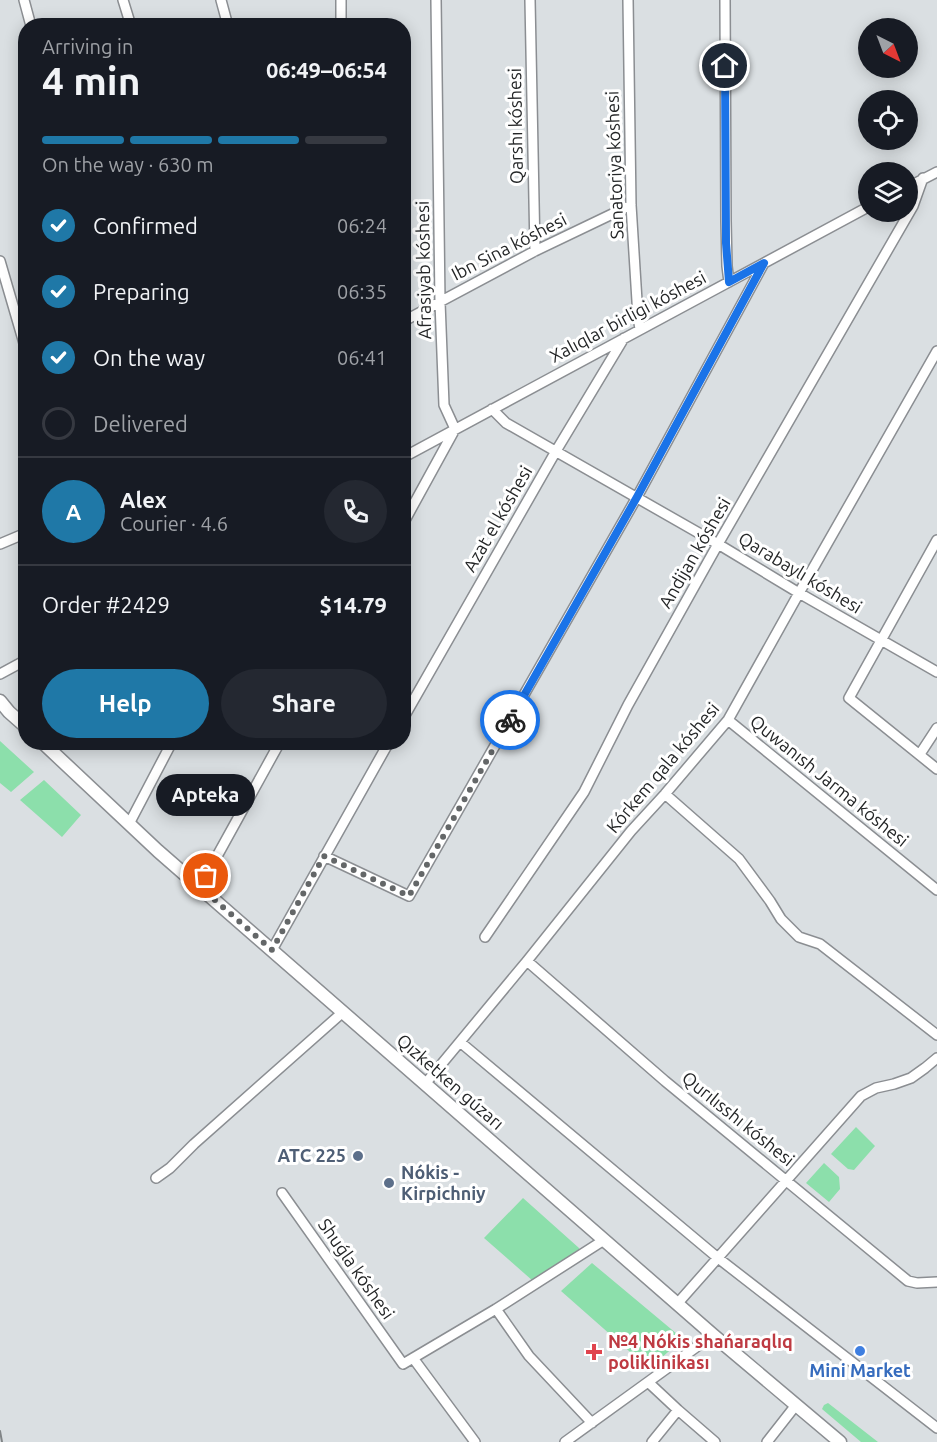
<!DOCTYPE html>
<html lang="en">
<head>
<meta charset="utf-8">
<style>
  body { margin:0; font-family:Ubuntu,sans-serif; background:#242831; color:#f1f3f6; height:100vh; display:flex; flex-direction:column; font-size:22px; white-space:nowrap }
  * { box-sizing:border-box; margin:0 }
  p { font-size:20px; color:#9ea1a6 }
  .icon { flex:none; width:33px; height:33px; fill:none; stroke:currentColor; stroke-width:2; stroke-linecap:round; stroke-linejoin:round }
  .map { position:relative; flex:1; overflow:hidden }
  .sheet { position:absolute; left:18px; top:18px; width:393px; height:732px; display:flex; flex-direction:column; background:#171b24; border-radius:24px; box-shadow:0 3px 15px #0003 }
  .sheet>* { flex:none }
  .needle { width:39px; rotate:138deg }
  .fabs { position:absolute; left:858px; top:18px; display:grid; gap:12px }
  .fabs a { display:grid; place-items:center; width:60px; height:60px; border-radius:50%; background:#171b24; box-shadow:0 3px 15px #0003; font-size:30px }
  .pin { position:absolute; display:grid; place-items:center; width:51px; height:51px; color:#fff; margin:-26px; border:3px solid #fff; border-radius:50%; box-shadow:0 2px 6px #0007 }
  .courier { position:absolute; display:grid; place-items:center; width:60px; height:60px; margin:-30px; border:4px solid #1a73e8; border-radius:50%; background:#fff; color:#222; box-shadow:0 2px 8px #0007 }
  .bubble { position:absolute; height:42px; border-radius:21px; background:#171b24; box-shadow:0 3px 15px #0003; font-size:20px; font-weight:700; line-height:42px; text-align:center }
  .headline em { font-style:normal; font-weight:700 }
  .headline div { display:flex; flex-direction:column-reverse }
  .headline { display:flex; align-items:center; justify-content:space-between; height:102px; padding:0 24px }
  h1 { font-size:39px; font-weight:700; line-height:45px }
  .bar { display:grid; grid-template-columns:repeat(4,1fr); gap:9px 6px; align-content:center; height:72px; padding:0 24px }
  .bar i { height:8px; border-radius:4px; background:#363941 }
  .bar .on { background:#1f78a7 }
  .bar p { grid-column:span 4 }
  .line { display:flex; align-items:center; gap:15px; padding:0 24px; border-top:2px solid #363941 }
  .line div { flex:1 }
  .round { display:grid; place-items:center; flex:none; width:63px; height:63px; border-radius:32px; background:#242831 }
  ol { padding:0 24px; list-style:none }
  li { display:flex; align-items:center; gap:18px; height:66px }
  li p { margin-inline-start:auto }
  li .icon { padding:6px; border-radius:50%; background:#1f78a7; color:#fff; stroke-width:4 }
  li:last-child { color:#9ea1a6 }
  li i { width:33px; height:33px; border:3px solid #363941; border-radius:50% }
  .primary-button { display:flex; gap:12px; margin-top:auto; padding:12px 24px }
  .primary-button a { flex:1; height:69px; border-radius:36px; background:#1f78a7; color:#fff; font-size:24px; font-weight:700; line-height:69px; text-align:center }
  .primary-button a+a { background:#242831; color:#f1f3f6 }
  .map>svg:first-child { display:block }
  .grass { fill:#8cdfab }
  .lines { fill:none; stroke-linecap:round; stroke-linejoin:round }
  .minor-casing { stroke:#8b8e92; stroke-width:12 }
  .tertiary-casing { stroke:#8b8e92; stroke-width:15 }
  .minor { stroke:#fff; stroke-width:9 }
  .tertiary { stroke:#fff; stroke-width:12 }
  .rail { stroke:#818587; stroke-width:2 }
  .done { stroke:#646768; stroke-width:6; stroke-dasharray:0 10.8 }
  .route { stroke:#1a73e8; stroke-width:8 }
  .service-dot { fill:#5c6f8a; stroke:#fff; stroke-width:2 }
  .shop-dot { fill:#3f7fe0; stroke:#fff; stroke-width:2 }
  .health-dot { fill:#e0444e; stroke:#fff; stroke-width:2 }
  .labels { text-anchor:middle; stroke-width:6; stroke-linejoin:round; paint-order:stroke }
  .street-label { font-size:18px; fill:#242627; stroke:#fff }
  .service-label { font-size:18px; font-weight:bold; fill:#4e5e75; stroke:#fff; text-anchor:end }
  .health-label { font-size:18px; font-weight:bold; fill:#be3a42; stroke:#fff; text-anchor:start }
  .shop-label { font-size:18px; font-weight:bold; fill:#366cbe; stroke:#fff }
</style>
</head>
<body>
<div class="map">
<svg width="937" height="1442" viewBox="0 0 937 1442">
  <rect width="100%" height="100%" fill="#dadfe2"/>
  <path class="grass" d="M0,741L34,772L11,792L0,783Z
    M44,780L81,815L62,837L20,800Z
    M856,1127L875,1146L854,1170L848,1169L831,1154Z
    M824,1163L839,1177L840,1189L829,1202L806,1183Z
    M523,1198L579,1248L580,1252L533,1281L484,1238Z
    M592,1263L683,1339L660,1359L646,1366L561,1291Z
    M828,1403L878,1442H861L822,1409L824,1405Z"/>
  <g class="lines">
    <defs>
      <path id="minor" d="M24,0L31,26
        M123,0L131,26
        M221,0L228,26
        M341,0V26
        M530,0L535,251
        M628,0L631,205L638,317L640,329
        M725,0L726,221L727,266L729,282
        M908,187L937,172
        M0,261L26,350
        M404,321L535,251L631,205
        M492,409L506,423L718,544L799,593L937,672
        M404,457L868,207
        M404,522L455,429L444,405L440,302L436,0
        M937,540L849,698L937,769
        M0,544L26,533
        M0,674L26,660
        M404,717L556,451L624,338
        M728,720L937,890
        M920,754L937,728
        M665,794L739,859L770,901L781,919L799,937L820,944L937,1035
        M129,824L172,742
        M324,856L409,896L637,497L764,263
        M200,887L280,742
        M485,937L584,792L628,705L718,544L913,206L923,178
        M272,950L389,742
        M527,961L665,1081L908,1281L917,1283L937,1282
        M460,1042L718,1258L937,1428
        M425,1084L527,961L631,831L665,794L728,720L799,593L937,351
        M156,1178L170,1168L194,1144L343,1012
        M282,1193L403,1364L496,1309L604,1240
        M677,1304L861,1096L876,1088L894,1084L911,1078L925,1068L937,1058
        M496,1309L529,1356L592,1423
        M413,1358L475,1442
        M648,1382L678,1410L715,1442
        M565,1442L713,1335
        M652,1442L678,1410
        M767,1442L796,1405"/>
      <path id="tertiary" d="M0,701L9,712L26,727
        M42,742L158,851L713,1335L840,1442"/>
    </defs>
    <use href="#minor" class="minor-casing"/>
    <use href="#tertiary" class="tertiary-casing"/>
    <use href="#minor" class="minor"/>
    <use href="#tertiary" class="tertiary"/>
    <path class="rail" d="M0,1431L2,1442"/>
  </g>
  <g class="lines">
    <path class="done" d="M206,876L200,887L272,950L324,856L409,896L510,720"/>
    <path class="route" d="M510,720L637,497L764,263L729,282L726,243L725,66"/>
  </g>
  <g class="service-dot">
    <circle cx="358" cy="1156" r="6"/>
    <circle cx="389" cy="1183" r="6"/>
  </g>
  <circle class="shop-dot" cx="860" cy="1351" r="6"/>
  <path class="health-dot" d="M591 1343h6v6h6v6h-6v6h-6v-6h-6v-6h6z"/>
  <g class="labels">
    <g class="street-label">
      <text transform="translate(516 126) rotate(-91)" y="6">Qarshı kóshesi</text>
      <text transform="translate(615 165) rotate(-92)" y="6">Sanatoriya kóshesi</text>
      <text transform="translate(509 247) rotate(-27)" y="6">Ibn Sina kóshesi</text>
      <text transform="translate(424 270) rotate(-91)" y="6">Afrasiyab kóshesi</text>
      <text transform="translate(628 317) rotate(-28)" y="6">Xalıqlar birligi kóshesi</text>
      <text transform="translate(498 519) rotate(-60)" y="6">Azat el kóshesi</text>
      <text transform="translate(695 553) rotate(-60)" y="6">Andijan kóshesi</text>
      <text transform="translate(800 573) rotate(31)" y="6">Qarabaylı kóshesi</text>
      <text transform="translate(663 768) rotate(-50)" y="6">Kórkem qala kóshesi</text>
      <text transform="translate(829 781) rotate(39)" y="6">Quwanısh Jarma kóshesi</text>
      <text transform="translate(450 1082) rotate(41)" y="6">Qızketken gúzarı</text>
      <text transform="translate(738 1119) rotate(39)" y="6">Qurılısshı kóshesi</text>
      <text transform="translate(356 1269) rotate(55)" y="6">Shuǵla kóshesi</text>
    </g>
    <g class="service-label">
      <text x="346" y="1162">АТС 225</text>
      <text x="401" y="1179" text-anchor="start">Nókis -<tspan x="401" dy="21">Kirpichniy</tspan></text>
    </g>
    <g class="health-label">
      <text x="608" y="1348">№4 Nókis shańaraqlıq<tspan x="608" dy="21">poliklinikası</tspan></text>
    </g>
    <g class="shop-label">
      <text x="860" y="1377">Mini Market</text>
    </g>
  </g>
</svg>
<div class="fabs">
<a><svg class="needle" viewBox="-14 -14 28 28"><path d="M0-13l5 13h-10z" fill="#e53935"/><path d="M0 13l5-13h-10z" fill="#9ea1a6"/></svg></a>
<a><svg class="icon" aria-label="locate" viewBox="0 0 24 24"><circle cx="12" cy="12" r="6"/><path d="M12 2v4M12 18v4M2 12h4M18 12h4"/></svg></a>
<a><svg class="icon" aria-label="layers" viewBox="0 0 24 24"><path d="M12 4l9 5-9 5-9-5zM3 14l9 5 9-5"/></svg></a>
</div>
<div class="pin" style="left:206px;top:876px;background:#ea580c"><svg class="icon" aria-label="bag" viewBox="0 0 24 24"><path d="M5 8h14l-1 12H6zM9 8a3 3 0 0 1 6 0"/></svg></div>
<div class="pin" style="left:725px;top:66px;background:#1f2937"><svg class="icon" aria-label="home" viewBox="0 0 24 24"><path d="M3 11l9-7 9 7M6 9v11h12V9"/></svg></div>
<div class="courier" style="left:510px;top:720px"><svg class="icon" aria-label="bike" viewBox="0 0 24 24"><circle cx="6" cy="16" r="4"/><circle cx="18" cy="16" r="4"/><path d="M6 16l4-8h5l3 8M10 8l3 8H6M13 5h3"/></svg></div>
<div class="bubble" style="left:156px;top:774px;width:99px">Apteka</div>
<section class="sheet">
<div class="headline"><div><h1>4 min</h1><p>Arriving in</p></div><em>06:49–06:54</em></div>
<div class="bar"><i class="on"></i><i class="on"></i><i class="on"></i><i></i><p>On the way · 630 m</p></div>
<ol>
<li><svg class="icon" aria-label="check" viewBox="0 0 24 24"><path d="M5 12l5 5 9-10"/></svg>Confirmed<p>06:24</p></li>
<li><svg class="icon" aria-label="check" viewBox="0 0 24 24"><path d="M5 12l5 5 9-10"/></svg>Preparing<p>06:35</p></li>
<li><svg class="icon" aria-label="check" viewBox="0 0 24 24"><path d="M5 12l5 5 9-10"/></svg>On the way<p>06:41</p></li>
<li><i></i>Delivered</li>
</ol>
<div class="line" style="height:108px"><b class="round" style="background:#1f78a7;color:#fff">A</b><div><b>Alex</b><p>Courier · 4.6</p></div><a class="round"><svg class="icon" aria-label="phone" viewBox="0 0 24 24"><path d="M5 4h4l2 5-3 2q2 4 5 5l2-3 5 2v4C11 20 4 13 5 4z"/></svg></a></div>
<div class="line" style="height:78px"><div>Order #2429</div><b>$14.79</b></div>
<div class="primary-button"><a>Help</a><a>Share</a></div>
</section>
</div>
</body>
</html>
